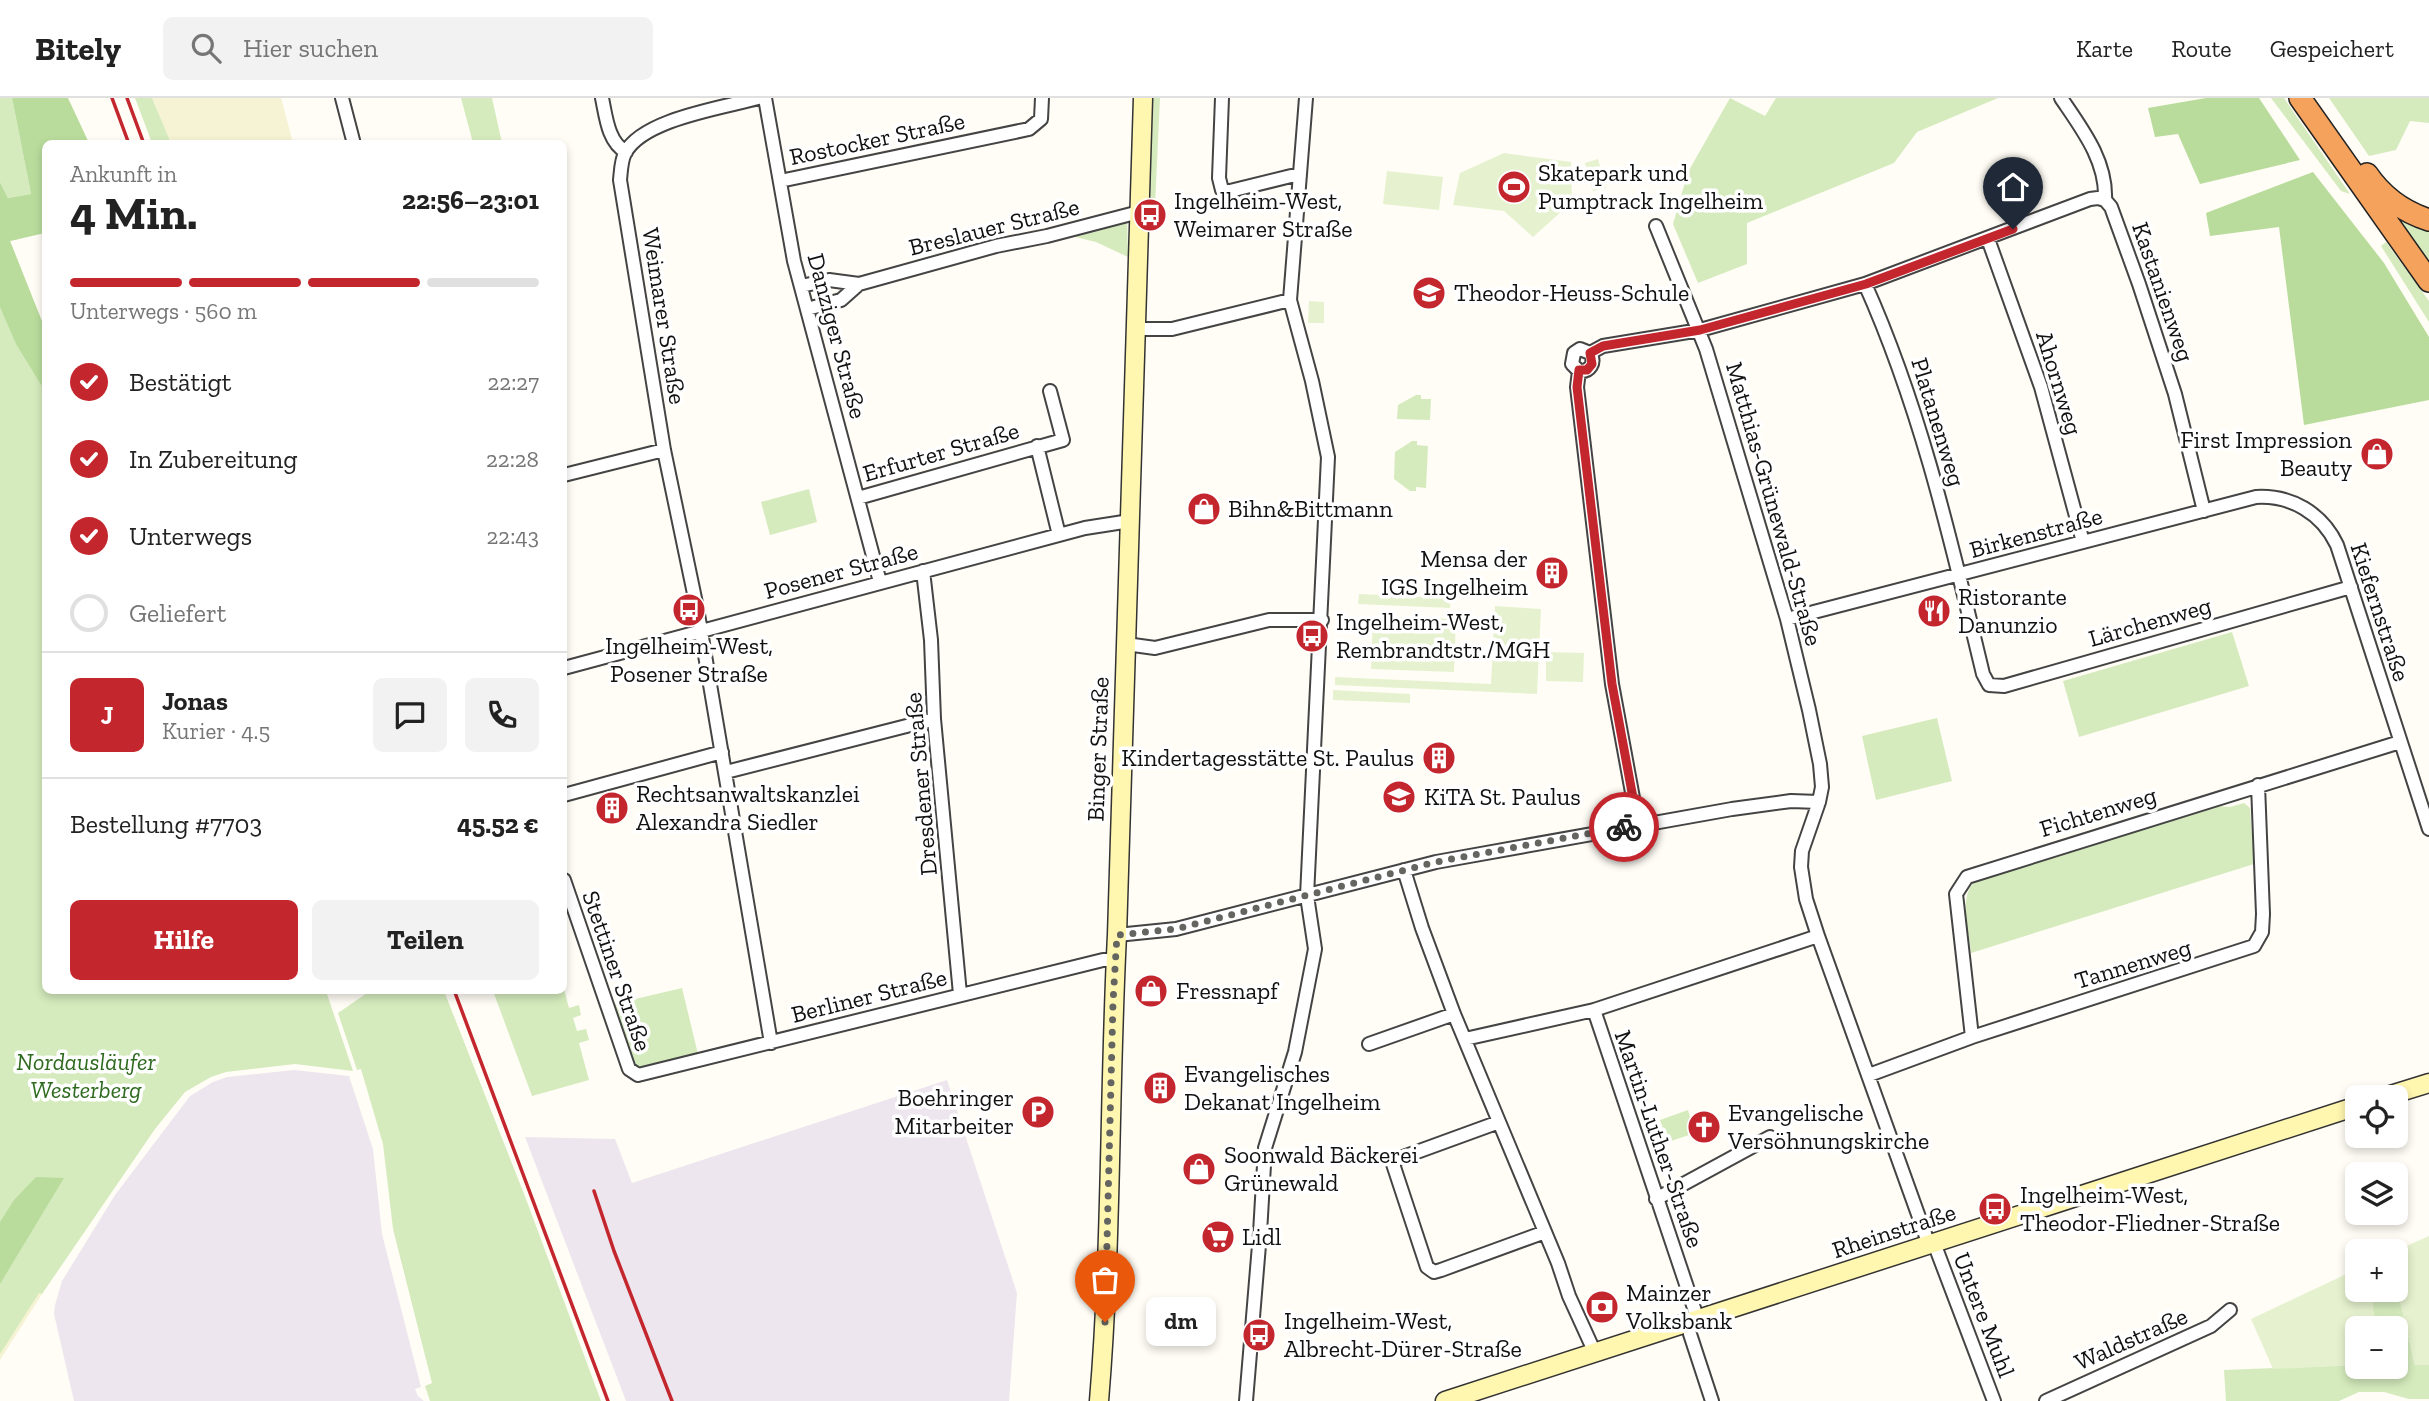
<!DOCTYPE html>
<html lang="de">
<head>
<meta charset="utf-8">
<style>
  body { margin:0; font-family:"Zilla Slab",serif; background:#f2f2f2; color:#222; height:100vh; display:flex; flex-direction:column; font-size:26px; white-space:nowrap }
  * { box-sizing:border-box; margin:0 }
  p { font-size:23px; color:#767676 }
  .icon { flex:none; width:38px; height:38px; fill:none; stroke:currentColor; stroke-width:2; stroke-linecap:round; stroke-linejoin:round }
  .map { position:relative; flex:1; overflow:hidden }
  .side { position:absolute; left:42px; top:42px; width:525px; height:854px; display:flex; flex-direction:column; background:#fff; border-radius:10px; box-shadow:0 4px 10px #0003 }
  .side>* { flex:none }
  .tools { position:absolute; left:2345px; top:987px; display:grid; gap:14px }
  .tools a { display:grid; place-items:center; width:63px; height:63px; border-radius:10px; background:#fff; box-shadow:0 4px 10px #0003; font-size:35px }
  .pin { position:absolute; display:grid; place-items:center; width:60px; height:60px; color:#fff; margin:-72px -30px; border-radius:50% 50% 50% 0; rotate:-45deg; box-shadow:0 0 7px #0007 }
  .pin .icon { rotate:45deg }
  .courier { position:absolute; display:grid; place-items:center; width:70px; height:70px; margin:-35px; border:5px solid #c4262e; border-radius:50%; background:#fff; color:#222; box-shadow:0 2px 9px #0007 }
  .bubble { position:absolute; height:49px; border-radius:10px; background:#fff; box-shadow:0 4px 10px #0003; font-size:23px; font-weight:700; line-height:49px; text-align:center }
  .headline em { font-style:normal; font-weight:700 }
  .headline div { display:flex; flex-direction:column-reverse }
  .headline { display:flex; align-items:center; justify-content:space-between; height:119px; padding:0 28px }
  h1 { font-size:46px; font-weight:700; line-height:52px }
  .bar { display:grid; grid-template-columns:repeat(4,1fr); gap:10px 7px; align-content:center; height:84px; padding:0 28px }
  .bar i { height:9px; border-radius:5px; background:#e0e0e0 }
  .bar .on { background:#c4262e }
  .bar p { grid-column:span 4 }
  .line { display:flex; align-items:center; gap:18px; padding:0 28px; border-top:2px solid #e0e0e0 }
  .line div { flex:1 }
  .round { display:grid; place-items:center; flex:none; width:74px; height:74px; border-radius:10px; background:#f2f2f2 }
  ol { padding:0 28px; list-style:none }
  li { display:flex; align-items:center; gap:21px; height:77px }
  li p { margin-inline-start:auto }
  li .icon { padding:7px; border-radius:50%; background:#c4262e; color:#fff; stroke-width:4 }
  li:last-child { color:#767676 }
  li i { width:38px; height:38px; border:4px solid #e0e0e0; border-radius:50% }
  .cta { display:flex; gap:14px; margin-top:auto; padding:14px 28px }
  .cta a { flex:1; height:80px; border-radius:10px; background:#c4262e; color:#fff; font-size:28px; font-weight:700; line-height:80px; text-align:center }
  .cta a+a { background:#f2f2f2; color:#222 }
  header { display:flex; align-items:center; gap:42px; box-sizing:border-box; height:98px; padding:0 35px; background:#fff; border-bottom:2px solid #e0e0e0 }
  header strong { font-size:33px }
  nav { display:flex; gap:38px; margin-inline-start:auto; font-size:24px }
  .search { width:490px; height:63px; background:#f2f2f2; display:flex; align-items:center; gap:18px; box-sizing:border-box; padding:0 24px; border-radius:10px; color:#767676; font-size:26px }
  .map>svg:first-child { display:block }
  .industrial { fill:#eee6ef }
  .farmland { fill:#f6f3d4 }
  .green { fill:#d5ebbd }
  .forest { fill:#b9dc9c }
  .pitch { fill:#e6f2cf }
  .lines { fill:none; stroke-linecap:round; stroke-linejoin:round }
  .street-casing { stroke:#444; stroke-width:16 }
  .secondary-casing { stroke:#333; stroke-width:21 }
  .highway-casing { stroke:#222; stroke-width:24 }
  .street { stroke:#fff; stroke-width:12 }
  .secondary { stroke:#fff6b0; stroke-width:18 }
  .highway { stroke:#f5a25d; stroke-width:21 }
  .rail { stroke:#c4262e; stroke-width:3.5 }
  .done { stroke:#646461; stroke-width:7; stroke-dasharray:0 12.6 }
  .route { stroke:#c4262e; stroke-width:9 }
  .labels { text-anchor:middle; stroke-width:7; stroke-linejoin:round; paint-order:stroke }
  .street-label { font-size:24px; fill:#111; stroke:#fff }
  .poi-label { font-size:24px; fill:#111; stroke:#fff; text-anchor:start }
  .park-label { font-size:24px; font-style:italic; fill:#2f6b1f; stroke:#fff }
</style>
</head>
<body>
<header>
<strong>Bitely</strong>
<div class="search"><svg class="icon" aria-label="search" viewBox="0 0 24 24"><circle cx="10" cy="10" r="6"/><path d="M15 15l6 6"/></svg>Hier suchen</div>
<nav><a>Karte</a><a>Route</a><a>Gespeichert</a></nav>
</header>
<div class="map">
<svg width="2429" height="1303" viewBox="0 0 2429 1303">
  <rect width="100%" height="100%" fill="#fffdf5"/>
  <path class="industrial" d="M294,972L349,978L373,1051L382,1136L421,1289L415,1291L418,1298L424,1303H74L54,1216L55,1207L62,1183L115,1097L190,998L213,984L227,979Z
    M947,982L1017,1195L1009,1303H626L525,1039L615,1041L632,1085Z"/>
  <path class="farmland" d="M152,0H281L293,45H171Z
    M20,1181L42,1196L0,1262V1210Z"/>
  <path class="green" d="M0,0H12L31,96L8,100L0,84Z
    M135,0H152L171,45H152Z
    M461,0H492L502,45H473Z
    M1148,0H1160L1155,107H1150L1146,76Z
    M1730,0L1765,18L1776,0H1998L1917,34L1894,65L1747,125V166L1698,185L1673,126L1688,74Z
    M2271,0H2284L2350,96L2341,93Z
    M2329,0H2429V25L2410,23L2396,52L2369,58Z
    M0,100L19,141L10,143L45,231L46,892L326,893L353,973L295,966L226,974L211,979L185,994L155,1031L42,1196L39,1195L0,1256Z
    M2399,119L2429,130V169L2398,126Z
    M1127,120L1128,159L1096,144L1075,139L1074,135Z
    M2386,144L2429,203V224L2381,148Z
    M1416,297H1421V301H1431L1430,322L1397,321L1398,307Z
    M1412,343H1417V347L1428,348L1426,390L1416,389V393H1410L1394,381L1395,354Z
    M809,391L817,424L770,437L761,404Z
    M2232,534L2249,588L2079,639L2063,583Z
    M1937,620L1952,683L1876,702L1862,638Z
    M2244,705L2250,710L2254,766L1971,855C1969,833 1958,800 1975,783L2217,708L2230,709Z
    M682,890L698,956L645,969L636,968L614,906Z
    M564,891L569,910L579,907L581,917L573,920L577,933L586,931L589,942L579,945L589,982L532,998L493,893Z
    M370,893H444L526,1101L601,1303H430L425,1288L432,1285L393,1131L383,1046L361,971L357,972L338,915Z
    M1688,1012L1695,1035L1668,1044L1660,1022Z
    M2396,1185L2415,1267H2429V1301H2409L2384,1294H2359L2339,1303H2226L2224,1272L2357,1267V1269H2396V1230H2375L2371,1192H2396Z"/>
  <path class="forest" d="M12,0H68L89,45L46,46L45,135L10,143L45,231V293L16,246L0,209V84L8,100L31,96Z
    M2206,0H2259L2300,62L2200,86L2178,36L2155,39L2148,10Z
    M2313,74L2384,165L2429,239V302L2304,327L2279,129L2210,138L2206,115Z
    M36,1079L64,1080L0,1186V1124L14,1102Z"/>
  <path class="pitch" d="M1504,55L1571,64L1572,104L1533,139L1504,113L1453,107L1460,75Z
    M1598,61L1606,90L1593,93L1585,65Z
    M1387,73L1443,79L1439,112L1383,106Z
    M1309,203L1324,204V225H1308Z
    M1359,496L1451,500L1450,510L1358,506Z
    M1495,508L1541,511L1537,596L1335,587V579L1491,586Z
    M1373,518L1456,521L1454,574L1371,571Z
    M1546,554L1584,555L1583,584L1546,583Z
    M1333,592L1410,596V605L1333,602Z
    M2429,1138V1267H2415L2396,1185L2395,1153Z
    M2357,1171V1192H2371L2375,1230H2357V1267L2273,1271L2251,1221Z"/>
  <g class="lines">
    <defs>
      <path id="street" d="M342,0L354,46
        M602,0C606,19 608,44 626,54
        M758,0C722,10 643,21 625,55C621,63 621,73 620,82L664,352L697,510L771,945
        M765,0L794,163L880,484
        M1222,0L1219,80L1222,92L1230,93L1291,78H1300
        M2061,0C2082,31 2107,63 2105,102L2111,109L2139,186L2175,296L2204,413
        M780,83L1029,31L1041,21L1042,0
        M1656,128L1706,251L1787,521L1809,612L1820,666L1822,689L1819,704L1802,753L1801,769L1806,801L1818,838L1929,1147
        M1988,141L2041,289L2083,444
        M1865,186C1921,311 1951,443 1983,576L1989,587L2004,588L2351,489
        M801,188L829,182L859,186L996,148L1047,138L1139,114
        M807,211L841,202L859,186
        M1136,231H1172L1290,202
        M1590,255L1603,248L1700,232L1865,186L2090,101L2098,100L2105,102
        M1579,273L1577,289L1612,586L1638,727
        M1579,273L1572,266L1574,255L1580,251L1590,255
        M1579,273C1590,274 1596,265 1590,255
        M1037,348L1059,437
        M564,377L664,352
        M858,400L1063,342L1050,293
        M923,473L931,542L934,621L960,896
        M1787,521L2256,399C2291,397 2322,415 2337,447L2429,731
        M1126,546L1155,550L1269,522H1322
        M564,570L1085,430L1130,423
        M726,674L934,621
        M564,697L722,654
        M1404,772L1422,830L1454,916L1558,1165L1569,1198L1595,1255
        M564,782L629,971L638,977L1103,862H1116
        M1117,837L1176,831L1436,764L1732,711L1791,703L1819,704
        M1594,912L1698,1222
        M1972,939L1956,796L1967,779L2400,644
        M1465,941L1594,912L1818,838
        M1369,946L1454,916
        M1869,977L1972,939L2254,848L2262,834L2263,816L2258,687
        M1499,1024L1392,1063L1427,1169L1434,1174L1441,1172L1545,1134
        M1656,1101L1770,1039
        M1934,1145L1994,1303
        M1690,1236L1712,1303
        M1246,1303L1260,1135L1265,1050L1295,954L1315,851L1307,798L1328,359L1312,283L1290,202L1306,0
        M2046,1303L2211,1228L2230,1212"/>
      <path id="secondary" d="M2384,999L2429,985
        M1099,1303C1112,1148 1109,992 1117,837L1143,0
        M1445,1303L2357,1008"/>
      <path id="highway" d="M2300,0L2429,183
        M2367,76C2382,98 2404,114 2429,122"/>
    </defs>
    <use href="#street" class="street-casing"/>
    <use href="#secondary" class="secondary-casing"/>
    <use href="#highway" class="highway-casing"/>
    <use href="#street" class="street"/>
    <use href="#secondary" class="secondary"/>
    <use href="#highway" class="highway"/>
    <path class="rail" d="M112,0L129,46
      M127,0L144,46
      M454,892L608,1303
      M594,1093L614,1153L672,1303"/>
  </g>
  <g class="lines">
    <path class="done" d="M1105,1224L1113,904L1117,837L1176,831L1436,764L1624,729"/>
    <path class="route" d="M1624,729L1638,727L1612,586L1577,289L1579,272H1587L1592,266L1590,255L1603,248L1700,232L1866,186L2013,131"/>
  </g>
  <defs>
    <symbol id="stadium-disc" viewBox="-11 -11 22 22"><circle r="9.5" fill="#c4262e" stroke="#fff"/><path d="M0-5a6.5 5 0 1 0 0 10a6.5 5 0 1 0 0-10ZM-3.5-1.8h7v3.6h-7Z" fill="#fff"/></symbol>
    <symbol id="bus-disc" viewBox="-11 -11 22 22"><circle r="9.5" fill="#c4262e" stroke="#fff"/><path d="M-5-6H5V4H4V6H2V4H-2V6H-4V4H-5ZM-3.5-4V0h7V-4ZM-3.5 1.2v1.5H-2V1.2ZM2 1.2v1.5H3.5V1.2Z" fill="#fff"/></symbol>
    <symbol id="school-disc" viewBox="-11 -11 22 22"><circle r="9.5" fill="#c4262e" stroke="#fff"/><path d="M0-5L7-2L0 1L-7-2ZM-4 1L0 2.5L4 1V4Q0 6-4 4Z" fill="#fff"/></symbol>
    <symbol id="shop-disc" viewBox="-11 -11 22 22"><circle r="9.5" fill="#c4262e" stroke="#fff"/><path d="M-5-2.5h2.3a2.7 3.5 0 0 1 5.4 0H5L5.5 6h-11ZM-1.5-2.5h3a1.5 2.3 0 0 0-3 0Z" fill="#fff"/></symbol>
    <symbol id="building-disc" viewBox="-11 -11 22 22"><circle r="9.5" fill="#c4262e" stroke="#fff"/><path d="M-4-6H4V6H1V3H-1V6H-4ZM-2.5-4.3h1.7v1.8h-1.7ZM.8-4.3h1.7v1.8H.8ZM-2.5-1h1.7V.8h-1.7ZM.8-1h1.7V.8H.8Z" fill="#fff"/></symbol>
    <symbol id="restaurant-disc" viewBox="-11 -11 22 22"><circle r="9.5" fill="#c4262e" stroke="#fff"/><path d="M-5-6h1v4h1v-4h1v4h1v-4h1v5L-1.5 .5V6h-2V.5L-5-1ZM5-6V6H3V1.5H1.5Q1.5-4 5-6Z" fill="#fff"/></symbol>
    <symbol id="parking-disc" viewBox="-11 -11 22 22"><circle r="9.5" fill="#c4262e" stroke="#fff"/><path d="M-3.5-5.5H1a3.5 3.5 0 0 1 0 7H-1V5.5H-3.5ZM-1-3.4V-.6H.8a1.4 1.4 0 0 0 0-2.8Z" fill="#fff"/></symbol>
    <symbol id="church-disc" viewBox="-11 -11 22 22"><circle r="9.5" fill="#c4262e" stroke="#fff"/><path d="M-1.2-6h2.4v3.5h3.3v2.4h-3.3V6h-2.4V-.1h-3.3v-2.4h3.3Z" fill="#fff"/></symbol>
    <symbol id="supermarket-disc" viewBox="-11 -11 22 22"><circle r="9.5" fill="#c4262e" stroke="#fff"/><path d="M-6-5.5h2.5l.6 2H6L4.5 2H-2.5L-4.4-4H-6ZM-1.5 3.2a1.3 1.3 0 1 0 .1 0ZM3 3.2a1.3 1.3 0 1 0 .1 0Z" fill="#fff"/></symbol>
    <symbol id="bank-disc" viewBox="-11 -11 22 22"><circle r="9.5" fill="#c4262e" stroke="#fff"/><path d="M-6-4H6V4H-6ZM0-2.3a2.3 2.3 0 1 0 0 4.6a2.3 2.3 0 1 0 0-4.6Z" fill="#fff"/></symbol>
  </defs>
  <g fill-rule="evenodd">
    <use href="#stadium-disc" x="1495" y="70" width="38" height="38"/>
    <use href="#bus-disc" x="1131" y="98" width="38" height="38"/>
    <use href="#school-disc" x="1410" y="176" width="38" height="38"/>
    <use href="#shop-disc" x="2358" y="337" width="38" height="38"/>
    <use href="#shop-disc" x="1185" y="392" width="38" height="38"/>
    <use href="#building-disc" x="1533" y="456" width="38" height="38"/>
    <use href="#bus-disc" x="670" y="493" width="38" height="38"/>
    <use href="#restaurant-disc" x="1915" y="494" width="38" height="38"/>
    <use href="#bus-disc" x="1293" y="519" width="38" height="38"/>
    <use href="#building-disc" x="1420" y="641" width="38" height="38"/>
    <use href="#school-disc" x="1380" y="680" width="38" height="38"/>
    <use href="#building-disc" x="593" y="691" width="38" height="38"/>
    <use href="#shop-disc" x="1132" y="874" width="38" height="38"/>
    <use href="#building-disc" x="1141" y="971" width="38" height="38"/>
    <use href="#parking-disc" x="1019" y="995" width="38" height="38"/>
    <use href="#church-disc" x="1685" y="1010" width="38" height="38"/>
    <use href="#shop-disc" x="1180" y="1052" width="38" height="38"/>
    <use href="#bus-disc" x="1976" y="1092" width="38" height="38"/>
    <use href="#supermarket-disc" x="1199" y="1120" width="38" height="38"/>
    <use href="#bank-disc" x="1583" y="1190" width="38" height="38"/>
    <use href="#bus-disc" x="1240" y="1218" width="38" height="38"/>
  </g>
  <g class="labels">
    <g class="street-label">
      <text transform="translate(877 41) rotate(-12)" y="8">Rostocker Straße</text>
      <text transform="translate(994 129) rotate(-14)" y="8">Breslauer Straße</text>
      <text transform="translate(2163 194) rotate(71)" y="8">Kastanienweg</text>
      <text transform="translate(664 218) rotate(81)" y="8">Weimarer Straße</text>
      <text transform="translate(837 238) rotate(75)" y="8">Danziger Straße</text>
      <text transform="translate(2059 285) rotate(73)" y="8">Ahornweg</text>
      <text transform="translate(1938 324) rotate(73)" y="8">Platanenweg</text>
      <text transform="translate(941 354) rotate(-16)" y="8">Erfurter Straße</text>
      <text transform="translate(1774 406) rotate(74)" y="8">Matthias-Grünewald-Straße</text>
      <text transform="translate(2036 435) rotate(-15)" y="8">Birkenstraße</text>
      <text transform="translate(841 473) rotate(-15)" y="8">Posener Straße</text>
      <text transform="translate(2380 514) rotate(72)" y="8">Kiefernstraße</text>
      <text transform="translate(2150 524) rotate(-16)" y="8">Lärchenweg</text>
      <text transform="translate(1098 651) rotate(-88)" y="8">Binger Straße</text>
      <text transform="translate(921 686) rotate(-95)" y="8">Dresdener Straße</text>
      <text transform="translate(2098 714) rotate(-17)" y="8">Fichtenweg</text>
      <text transform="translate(2133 866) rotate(-17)" y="8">Tannenweg</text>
      <text transform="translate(617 873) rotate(71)" y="8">Stettiner Straße</text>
      <text transform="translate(869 898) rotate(-14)" y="8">Berliner Straße</text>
      <text transform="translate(1659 1041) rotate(71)" y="8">Martin-Luther-Straße</text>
      <text transform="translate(1894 1133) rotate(-18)" y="8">Rheinstraße</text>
      <text transform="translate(1984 1217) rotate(69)" y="8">Untere Muhl</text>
      <text transform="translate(2131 1241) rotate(-24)" y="8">Waldstraße</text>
    </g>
    <g class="poi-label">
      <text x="1538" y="83">Skatepark und<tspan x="1538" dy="28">Pumptrack Ingelheim</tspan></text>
      <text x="1174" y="111">Ingelheim-West,<tspan x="1174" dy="28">Weimarer Straße</tspan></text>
      <text x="1454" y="203">Theodor-Heuss-Schule</text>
      <text x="2352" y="350" text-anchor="end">First Impression<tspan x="2352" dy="28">Beauty</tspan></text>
      <text x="1228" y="419">Bihn&amp;Bittmann</text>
      <text x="1528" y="469" text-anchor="end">Mensa der<tspan x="1528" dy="28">IGS Ingelheim</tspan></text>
      <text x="1958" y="507">Ristorante<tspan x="1958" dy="28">Danunzio</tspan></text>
      <text x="1336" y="532">Ingelheim-West,<tspan x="1336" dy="28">Rembrandtstr./MGH</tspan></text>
      <text x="689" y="556" text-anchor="middle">Ingelheim-West,<tspan x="689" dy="28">Posener Straße</tspan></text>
      <text x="1414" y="668" text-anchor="end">Kindertagesstätte St. Paulus</text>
      <text x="636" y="704">Rechtsanwaltskanzlei<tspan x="636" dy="28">Alexandra Siedler</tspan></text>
      <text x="1424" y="707">KiTA St. Paulus</text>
      <text x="1176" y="901">Fressnapf</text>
      <text x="1184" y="984">Evangelisches<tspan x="1184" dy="28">Dekanat Ingelheim</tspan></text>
      <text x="1014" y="1008" text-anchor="end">Boehringer<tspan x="1014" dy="28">Mitarbeiter</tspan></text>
      <text x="1728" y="1023">Evangelische<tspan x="1728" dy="28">Versöhnungskirche</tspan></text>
      <text x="1224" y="1065">Soonwald Bäckerei<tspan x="1224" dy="28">Grünewald</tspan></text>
      <text x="2020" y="1105">Ingelheim-West,<tspan x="2020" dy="28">Theodor-Fliedner-Straße</tspan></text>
      <text x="1242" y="1147">Lidl</text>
      <text x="1626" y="1203">Mainzer<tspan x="1626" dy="28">Volksbank</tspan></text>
      <text x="1284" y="1231">Ingelheim-West,<tspan x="1284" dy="28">Albrecht-Dürer-Straße</tspan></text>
    </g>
    <g class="park-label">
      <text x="86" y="972">Nordausläufer<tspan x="86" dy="28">Westerberg</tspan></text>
    </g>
  </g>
</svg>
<div class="tools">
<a><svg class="icon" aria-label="locate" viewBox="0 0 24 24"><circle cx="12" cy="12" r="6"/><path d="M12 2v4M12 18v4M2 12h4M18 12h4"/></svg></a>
<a><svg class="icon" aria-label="layers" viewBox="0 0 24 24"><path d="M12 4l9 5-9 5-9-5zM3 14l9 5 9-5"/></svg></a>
<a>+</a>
<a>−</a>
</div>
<div class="pin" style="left:1105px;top:1224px;background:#ea580c"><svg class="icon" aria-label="bag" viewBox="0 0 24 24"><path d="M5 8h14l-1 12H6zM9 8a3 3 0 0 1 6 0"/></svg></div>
<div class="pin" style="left:2013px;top:131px;background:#1f2937"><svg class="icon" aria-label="home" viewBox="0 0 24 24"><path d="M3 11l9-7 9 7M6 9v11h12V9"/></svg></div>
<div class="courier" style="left:1624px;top:729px"><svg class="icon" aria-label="bike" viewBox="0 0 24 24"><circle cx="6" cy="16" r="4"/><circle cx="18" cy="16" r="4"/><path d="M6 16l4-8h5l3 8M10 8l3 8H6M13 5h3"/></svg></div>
<div class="bubble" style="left:1146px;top:1199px;width:70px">dm</div>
<section class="side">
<div class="headline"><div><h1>4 Min.</h1><p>Ankunft in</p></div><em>22:56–23:01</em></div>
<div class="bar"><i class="on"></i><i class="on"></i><i class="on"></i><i></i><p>Unterwegs · 560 m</p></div>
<ol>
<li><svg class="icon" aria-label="check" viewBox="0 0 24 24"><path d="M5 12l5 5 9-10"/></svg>Bestätigt<p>22:27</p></li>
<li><svg class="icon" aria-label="check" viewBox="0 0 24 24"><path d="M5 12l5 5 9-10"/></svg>In Zubereitung<p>22:28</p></li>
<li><svg class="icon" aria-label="check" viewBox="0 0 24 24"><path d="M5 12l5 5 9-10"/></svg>Unterwegs<p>22:43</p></li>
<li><i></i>Geliefert</li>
</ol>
<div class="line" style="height:126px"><b class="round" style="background:#c4262e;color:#fff">J</b><div><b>Jonas</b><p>Kurier · 4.5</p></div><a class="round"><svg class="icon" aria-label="chat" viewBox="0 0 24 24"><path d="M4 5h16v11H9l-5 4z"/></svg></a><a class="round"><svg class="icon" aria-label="phone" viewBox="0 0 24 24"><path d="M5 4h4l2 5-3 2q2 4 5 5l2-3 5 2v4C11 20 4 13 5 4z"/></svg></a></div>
<div class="line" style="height:91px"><div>Bestellung #7703</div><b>45.52 €</b></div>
<div class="cta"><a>Hilfe</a><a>Teilen</a></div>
</section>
</div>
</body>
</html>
